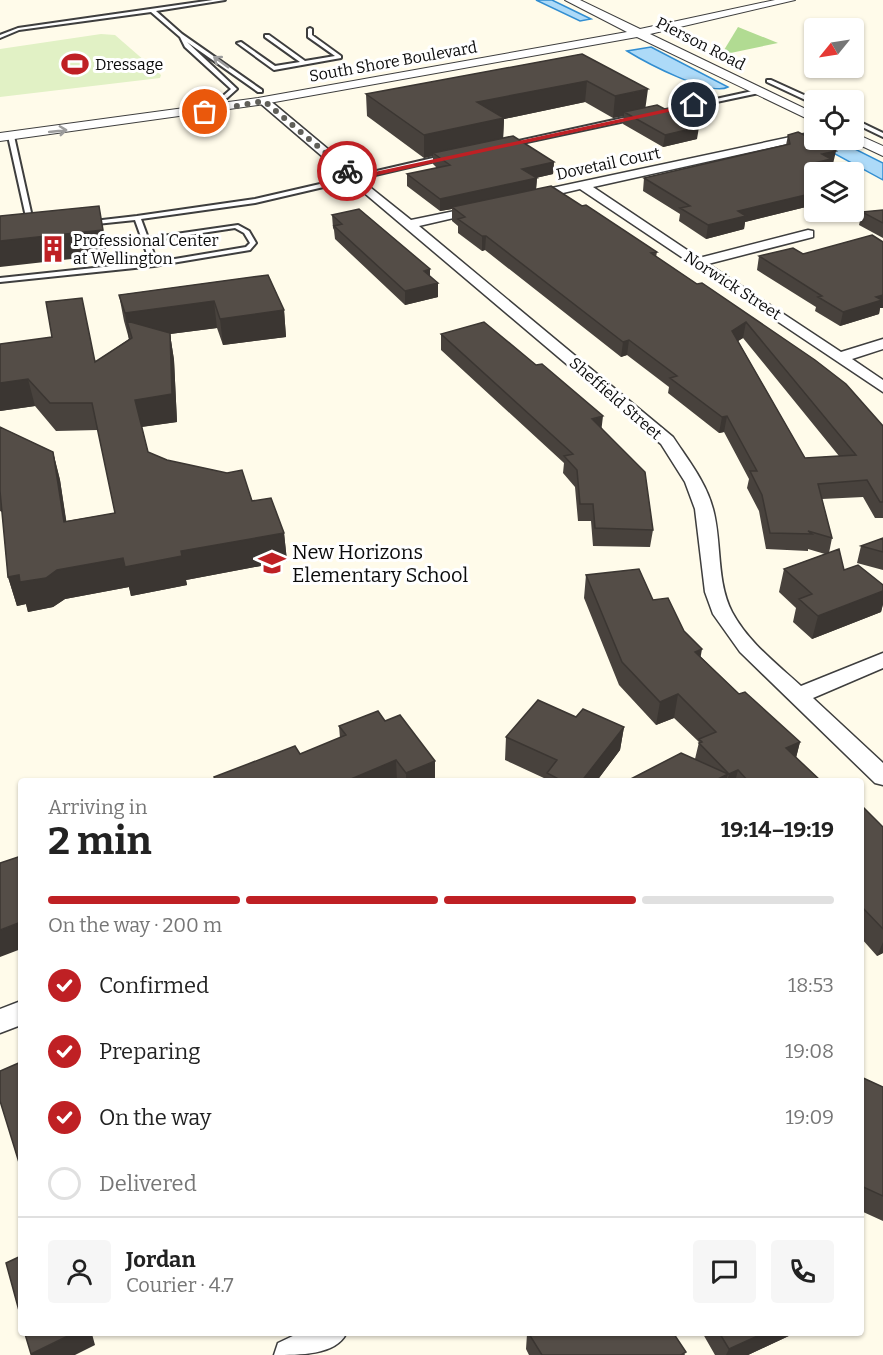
<!DOCTYPE html>
<html lang="en">
<head>
<meta charset="utf-8">
<style>
  body { margin:0; font-family:Bitter,serif; background:#f6f6f6; color:#222; height:100vh; display:flex; flex-direction:column; font-size:22px; white-space:nowrap }
  * { box-sizing:border-box; margin:0 }
  p { font-size:20px; color:#767676 }
  .icon { flex:none; width:33px; height:33px; fill:none; stroke:currentColor; stroke-width:2; stroke-linecap:round; stroke-linejoin:round }
  .map { position:relative; flex:1; overflow:hidden }
  .drawer { position:absolute; left:18px; top:778px; width:846px; height:558px; display:flex; flex-direction:column; background:#fff; border-radius:6px; box-shadow:0 2px 4px #0004 }
  .drawer>* { flex:none }
  .needle { width:39px; rotate:240deg }
  .fabs { position:absolute; left:804px; top:18px; display:grid; gap:12px }
  .fabs a { display:grid; place-items:center; width:60px; height:60px; border-radius:6px; background:#fff; box-shadow:0 2px 4px #0004; font-size:30px }
  .pin { position:absolute; display:grid; place-items:center; width:51px; height:51px; color:#fff; margin:-26px; border:3px solid #fff; border-radius:50%; box-shadow:0 2px 6px #0007 }
  .courier { position:absolute; display:grid; place-items:center; width:60px; height:60px; margin:-30px; border:4px solid #bf2024; border-radius:50%; background:#fff; color:#222; box-shadow:0 2px 8px #0007 }
  .head em { font-style:normal; font-weight:700 }
  .head div { display:flex; flex-direction:column-reverse }
  .head { display:flex; align-items:center; justify-content:space-between; height:102px; padding:0 30px }
  h1 { font-size:39px; font-weight:700; line-height:45px }
  .bar { display:grid; grid-template-columns:repeat(4,1fr); gap:9px 6px; align-content:center; height:72px; padding:0 30px }
  .bar i { height:8px; border-radius:4px; background:#e0e0e0 }
  .bar .selected { background:#bf2024 }
  .bar p { grid-column:span 4 }
  .line { display:flex; align-items:center; gap:15px; padding:0 30px; border-top:2px solid #e0e0e0 }
  .line div { flex:1 }
  .round { display:grid; place-items:center; flex:none; width:63px; height:63px; border-radius:6px; background:#f6f6f6 }
  ol { padding:0 30px; list-style:none }
  li { display:flex; align-items:center; gap:18px; height:66px }
  li p { margin-inline-start:auto }
  li .icon { padding:6px; border-radius:50%; background:#bf2024; color:#fff; stroke-width:4 }
  li:last-child { color:#767676 }
  li i { width:33px; height:33px; border:3px solid #e0e0e0; border-radius:50% }
  .map>svg:first-child { display:block }
  .forest { fill:#b1db92 }
  .pitch { fill:#e1f1c5 }
  .water { fill:#addaf8; stroke:#328ed1; stroke-width:1.5 }
  .lines { fill:none; stroke-linecap:round; stroke-linejoin:round }
  .service-casing { stroke:#3e3e3e; stroke-width:4 }
  .minor-casing { stroke:#3e3e3e; stroke-width:3 }
  .tertiary-casing { stroke:#3e3e3e; stroke-width:2 }
  .service { fill:#fff; fill-rule:evenodd }
  .minor { fill:#fff; fill-rule:evenodd }
  .tertiary { fill:#fff; fill-rule:evenodd }
  .wall { fill:#48423d; fill-rule:evenodd }
  .shaded-wall { fill:#3b3632 }
  .building { fill:#544d47; stroke:#3b3632; stroke-width:1.5; fill-rule:evenodd }
  .oneway { stroke:#9d9d9d }
  .route { fill:#bf2024 }
  .done { stroke:#605f59; stroke-width:6; stroke-dasharray:0 10.8 }
  .labels { text-anchor:middle; stroke-width:6; stroke-linejoin:round; paint-order:stroke }
  .far-street-label { font-size:16px; fill:#0b0b0b; stroke:#fff }
  .far-poi-label { font-size:16px; fill:#0b0b0b; stroke:#fff; text-anchor:start }
  .poi-label { font-size:20px; fill:#0b0b0b; stroke:#fff; text-anchor:start }
</style>
</head>
<body>
<div class="map">
<svg width="883" height="1355" viewBox="0 0 883 1355">
  <rect width="100%" height="100%" fill="#fffbea"/>
  <path class="forest" d="M738,27L778,43L721,55Z"/>
  <path class="pitch" d="M101,34L115,35L161,75L160,78L0,97V49Z"/>
  <path class="water" d="M536,0H552L591,19L580,21Z
    M651,47L728,87C710,97 645,62 627,51Z
    M825,140L841,142L883,163V180L826,149Z"/>
  <g class="lines">
    <defs>
      <path id="service" d="M213,0H225L156,11L182,34L262,90V92H258L187,42L237,89L227,98H223V96L231,89L185,47L180,37L151,12L19,30L0,38V35L18,28Z
        M310,28L312,29V35L341,56V58L274,70L237,43L241,42L275,66L300,62L265,37V35H269L305,61L335,56L308,37V29Z
        M767,80H771L815,100L814,104L767,82Z
        M757,90L759,93L655,115L652,113Z
        M637,115L639,116V118L508,146L505,144Z
        M854,119L883,133V137L854,123Z
        M11,134L14,136L34,226L31,228L28,226L8,136Z
        M446,155L448,156V158L255,203L141,219L148,238L238,225L249,231L256,243L250,250L154,266L0,282V278L150,262L135,220L87,225L85,224V222L137,216L255,199ZM235,228L244,233L250,243L246,247L157,262L149,241Z"/>
      <path id="minor" d="M260,99H268L359,175V181H351L260,103Z
        M814,132V138L593,187L699,258L808,230L813,231V237L708,264L841,352L883,339V349L852,359L883,380V392L580,189L533,200L527,196L533,192Z
        M366,184L411,220L484,205V211L419,226L673,437C688,460 706,482 713,509C722,542 716,581 732,612C748,642 777,664 801,686L883,653V668L813,698L883,763V785L875,783L740,652L713,614L705,592L695,509L685,482L661,444L362,191L360,188Z
        M21,1001V1025L0,1033V1009Z
        M297,1334H346C335,1355 300,1355 274,1355L278,1343Z"/>
      <path id="tertiary" d="M565,0H580L640,29L775,0H795L650,34L814,113V122L637,37L258,105L0,141V133L258,98L627,32Z
        M854,133L883,146V156L849,140H854Z"/>
    </defs>
    <use href="#service" class="service-casing"/>
    <use href="#minor" class="minor-casing"/>
    <use href="#tertiary" class="tertiary-casing"/>
    <use href="#service" class="service"/>
    <use href="#minor" class="minor"/>
    <use href="#tertiary" class="tertiary"/>
  </g>
  <path class="wall" d="M582,54L646,108L697,139L663,147L623,124L624,116L613,118L585,102L504,119L503,138L554,162L553,174L536,178H537L536,189L657,252L656,257L697,284L883,426V518H875L863,497L822,499L832,538L829,553L844,570L883,585V604L881,612L812,639L793,622L796,608L779,592L784,569L825,554L808,549V551L766,549L759,511L747,488L749,479L724,432L719,433L668,393L669,387L627,355L621,357L485,250L482,251L458,233V226L452,221V209L440,211L407,186V174L437,168L433,164V156L424,158L367,116L366,94ZM743,338L839,456L805,458L738,341Z
    M788,135L833,164H830L828,171L814,172V205L745,222L744,229L706,239L679,221L680,214L643,191L644,178L786,145Z
    M883,210V238L859,225L862,212Z
    M332,215L430,276L438,297L405,305L335,239L334,230L333,228Z
    M759,256L880,308L879,314L840,326L815,311L816,307L757,270Z
    M268,275L284,310L286,337L223,345L217,328L170,334L174,360L177,422L142,427L148,452L167,460L252,501L284,533L287,561L186,580L187,585L131,596L129,587L65,599L53,607L28,612L26,604L17,606L8,577L2,512L0,511V427L53,452L60,480L66,521L115,513L98,430L56,431L35,406L0,411V344L95,362L129,339L124,321L119,295Z
    M441,334L602,428L653,530L650,547L593,546L591,521H578L575,487L563,473L564,463L441,350Z
    M883,538V570L857,563L861,546Z
    M586,575L653,600L684,631L701,657L739,694L800,742L796,758L822,782H625L695,759L699,742L674,718L656,725L619,685L584,598Z
    M576,717L624,727L620,750L596,782H546V779L505,760L506,737Z
    M385,721L435,782H214V777L300,754L340,738L339,726Z
    M861,805L883,827V953L877,956L861,938Z
    M861,1077L883,1087V1221L861,1211Z
    M527,1334H674L685,1355H529L526,1349Z
    M703,1334H793L748,1355H715Z"/>
  <path class="shaded-wall" d="M587,81L585,102L504,119L503,141L433,153V156L424,158V135L477,102Z
    M648,89L645,111L624,112V116L613,118L615,96Z
    M699,127L697,139L663,147L665,135Z
    M836,151L833,164H830L828,171L823,172L810,164L822,154Z
    M554,162L553,174L522,181V169Z
    M537,178L536,190L452,207V209L440,211V199Z
    M814,193V205L745,222L744,229L706,239L708,225L738,211Z
    M99,206L107,255L0,267V241Z
    M482,236H486L485,250L482,251Z
    M430,269V283L424,271Z
    M438,283V297L405,305V291Z
    M883,295V308H880L879,314L840,326L843,312L876,297Z
    M214,301L217,328L170,334L174,360L177,422L140,427L135,400L172,394L127,321L130,340H129L125,313Z
    M284,310L286,337L223,345L220,319Z
    M746,322L743,338L730,346L732,331Z
    M629,340L627,355L621,357L623,342Z
    M28,379L35,406L0,411V383Z
    M603,416L601,433L592,419Z
    M727,416L724,432L719,433L722,417Z
    M53,452L60,480L71,551L64,522Z
    M284,533L287,561L186,580L187,585L131,596L129,587L65,599L53,607L28,612L26,604L17,606L8,577L57,570L123,558L181,551Z
    M883,591V604L881,612L812,639L818,616Z
    M702,649L698,672L695,652Z
    M678,694L674,718L656,725L660,702Z
    M624,727L620,750L596,782H581Z
    M800,742L794,765L786,748Z
    M396,760L397,782H344Z
    M435,761V782H406V773Z
    M738,770L735,782H727L729,774Z
    M728,774L726,782H712Z
    M21,922V949L0,957V930Z
    M883,942V953L877,956Z
    M72,1334H92L95,1345L75,1355H31V1354Z
    M762,1334H793L748,1355H726L729,1349Z"/>
  <path class="building" d="M582,54L648,89L615,96L587,81L477,102L504,118L424,135L366,94Z
    M657,105L699,127L665,135L624,112Z
    M798,132L836,151L822,154L831,159L810,164L826,172H814V193L738,211L746,216L708,225L680,208L690,206L644,178L790,144L788,135Z
    M513,136L554,162L522,169L537,178L440,199L407,174L450,165L433,153Z
    M551,186L582,206L586,205L657,252L651,253L697,284L702,283L815,360L846,384L883,426V502H880L867,480L818,484L832,538L808,531L812,534L770,533L762,495L750,471H757L727,416L722,417L670,378L677,376L629,340L623,342L486,236H482L458,219L465,217L452,207ZM746,322L856,455L805,458L732,331Z
    M99,206L103,230L0,241V216Z
    M359,209L430,269L424,271L438,283L405,291L334,226L342,224L332,215Z
    M883,210V223L862,212Z
    M872,235L883,242V295L876,297L882,300L843,312L818,297L822,296L759,256L793,248L803,254Z
    M268,275L284,310L220,319L214,301L125,313L119,295Z
    M82,298L95,362L132,338L127,321L170,333L172,394L135,400L148,452L167,460L227,473L242,470L252,501L271,498L284,533L181,551L182,556L125,567L123,558L57,570L46,578L20,582L19,575L8,577L0,491V427L53,452L64,522L115,513L92,403H50L28,379L0,383V344L52,337L46,302Z
    M484,322L536,365L542,364L603,416L592,419L645,472L653,530L595,528L593,504H580L577,470L564,456L573,454L441,334Z
    M883,538V552L861,546Z
    M839,549L844,570L858,565L883,585V591L818,616L799,599L812,594L784,569Z
    M639,569L653,600L668,598L684,631L702,649L695,652L739,694L745,692L800,742L786,748L822,782H749L738,770L729,774L699,743L702,742L699,739L716,732L678,694L660,702L622,662L586,575Z
    M538,700L576,717L583,709L624,727L581,782H564L547,773L557,760L506,737Z
    M378,711L385,721L400,715L435,761L406,773L396,760L344,782H216L214,777L295,746L300,754L346,735L339,726Z
    M681,753L728,774L712,782H625Z
    M861,805L883,827V929L861,906Z
    M21,856V922L0,930V863Z
    M21,1062V1169L0,1101V1071Z
    M861,1077L883,1087V1196L861,1186Z
    M21,1256V1318L6,1263Z
    M25,1334H72L31,1354Z
    M529,1334H674L686,1352L681,1355H542Z
    M720,1334H762L729,1349Z"/>
  <defs><path id="oneway-shaft" d="M-6 0H5M1.5-3L5.5 0L1.5 3" fill="none" stroke-width="1.6" stroke-linecap="round" stroke-linejoin="round" transform="scale(1.5)"/></defs>
  <g class="oneway">
    <use href="#oneway-shaft" transform="translate(221 62) rotate(-144)"/>
    <use href="#oneway-shaft" transform="translate(58 131) rotate(-6)"/>
  </g>
  <path class="route" d="M694,103L696,106L355,180L344,171L349,170L356,176Z"/>
  <g class="lines">
    <path class="done" d="M205,112L264,101L347,171"/>
  </g>
  <defs>
    <symbol id="stadium-bare" viewBox="-9 -9 18 18"><path d="M0-5a6.5 5 0 1 0 0 10a6.5 5 0 1 0 0-10ZM-3.5-1.8h7v3.6h-7Z" fill="#bf2024" stroke="#fff" stroke-width="2.5" paint-order="stroke"/></symbol>
    <symbol id="building-bare" viewBox="-9 -9 18 18"><path d="M-4-6H4V6H1V3H-1V6H-4ZM-2.5-4.3h1.7v1.8h-1.7ZM.8-4.3h1.7v1.8H.8ZM-2.5-1h1.7V.8h-1.7ZM.8-1h1.7V.8H.8Z" fill="#bf2024" stroke="#fff" stroke-width="2.5" paint-order="stroke"/></symbol>
    <symbol id="school-bare" viewBox="-9 -9 18 18"><path d="M0-5L7-2L0 1L-7-2ZM-4 1L0 2.5L4 1V4Q0 6-4 4Z" fill="#bf2024" stroke="#fff" stroke-width="2.5" paint-order="stroke"/></symbol>
  </defs>
  <g fill-rule="evenodd">
    <use href="#stadium-bare" x="56" y="45" width="38" height="38"/>
    <use href="#building-bare" x="34" y="230" width="38" height="38"/>
    <use href="#school-bare" x="253" y="544" width="38" height="38"/>
  </g>
  <g class="labels">
    <g class="far-street-label">
      <text transform="translate(701 43) rotate(27)" y="6">Pierson Road</text>
      <text transform="translate(393 61) rotate(-10)" y="6">South Shore Boulevard</text>
      <text transform="translate(608 163) rotate(-12)" y="6">Dovetail Court</text>
      <text transform="translate(733 285) rotate(33)" y="6">Norwick Street</text>
      <text transform="translate(616 398) rotate(41)" y="6">Sheffield Street</text>
    </g>
    <g class="far-poi-label">
      <text x="95" y="70">Dressage</text>
      <text x="73" y="246">Professional Center<tspan x="73" dy="18">at Wellington</tspan></text>
    </g>
    <g class="poi-label">
      <text x="292" y="559">New Horizons<tspan x="292" dy="23">Elementary School</tspan></text>
    </g>
  </g>
</svg>
<div class="fabs">
<a><svg class="needle" viewBox="-14 -14 28 28"><path d="M0-13l5 13h-10z" fill="#e53935"/><path d="M0 13l5-13h-10z" fill="#767676"/></svg></a>
<a><svg class="icon" aria-label="locate" viewBox="0 0 24 24"><circle cx="12" cy="12" r="6"/><path d="M12 2v4M12 18v4M2 12h4M18 12h4"/></svg></a>
<a><svg class="icon" aria-label="layers" viewBox="0 0 24 24"><path d="M12 4l9 5-9 5-9-5zM3 14l9 5 9-5"/></svg></a>
</div>
<div class="pin" style="left:205px;top:112px;background:#ea580c"><svg class="icon" aria-label="bag" viewBox="0 0 24 24"><path d="M5 8h14l-1 12H6zM9 8a3 3 0 0 1 6 0"/></svg></div>
<div class="pin" style="left:694px;top:105px;background:#1f2937"><svg class="icon" aria-label="home" viewBox="0 0 24 24"><path d="M3 11l9-7 9 7M6 9v11h12V9"/></svg></div>
<div class="courier" style="left:347px;top:171px"><svg class="icon" aria-label="bike" viewBox="0 0 24 24"><circle cx="6" cy="16" r="4"/><circle cx="18" cy="16" r="4"/><path d="M6 16l4-8h5l3 8M10 8l3 8H6M13 5h3"/></svg></div>
<section class="drawer">
<div class="head"><div><h1>2 min</h1><p>Arriving in</p></div><em>19:14–19:19</em></div>
<div class="bar"><i class="selected"></i><i class="selected"></i><i class="selected"></i><i></i><p>On the way · 200 m</p></div>
<ol>
<li><svg class="icon" aria-label="check" viewBox="0 0 24 24"><path d="M5 12l5 5 9-10"/></svg>Confirmed<p>18:53</p></li>
<li><svg class="icon" aria-label="check" viewBox="0 0 24 24"><path d="M5 12l5 5 9-10"/></svg>Preparing<p>19:08</p></li>
<li><svg class="icon" aria-label="check" viewBox="0 0 24 24"><path d="M5 12l5 5 9-10"/></svg>On the way<p>19:09</p></li>
<li><i></i>Delivered</li>
</ol>
<div class="line" style="height:108px"><a class="round"><svg class="icon" aria-label="person" viewBox="0 0 24 24"><circle cx="12" cy="8" r="4"/><path d="M4 21q1-7 8-7t8 7"/></svg></a><div><b>Jordan</b><p>Courier · 4.7</p></div><a class="round"><svg class="icon" aria-label="chat" viewBox="0 0 24 24"><path d="M4 5h16v11H9l-5 4z"/></svg></a><a class="round"><svg class="icon" aria-label="phone" viewBox="0 0 24 24"><path d="M5 4h4l2 5-3 2q2 4 5 5l2-3 5 2v4C11 20 4 13 5 4z"/></svg></a></div>
</section>
</div>
</body>
</html>
